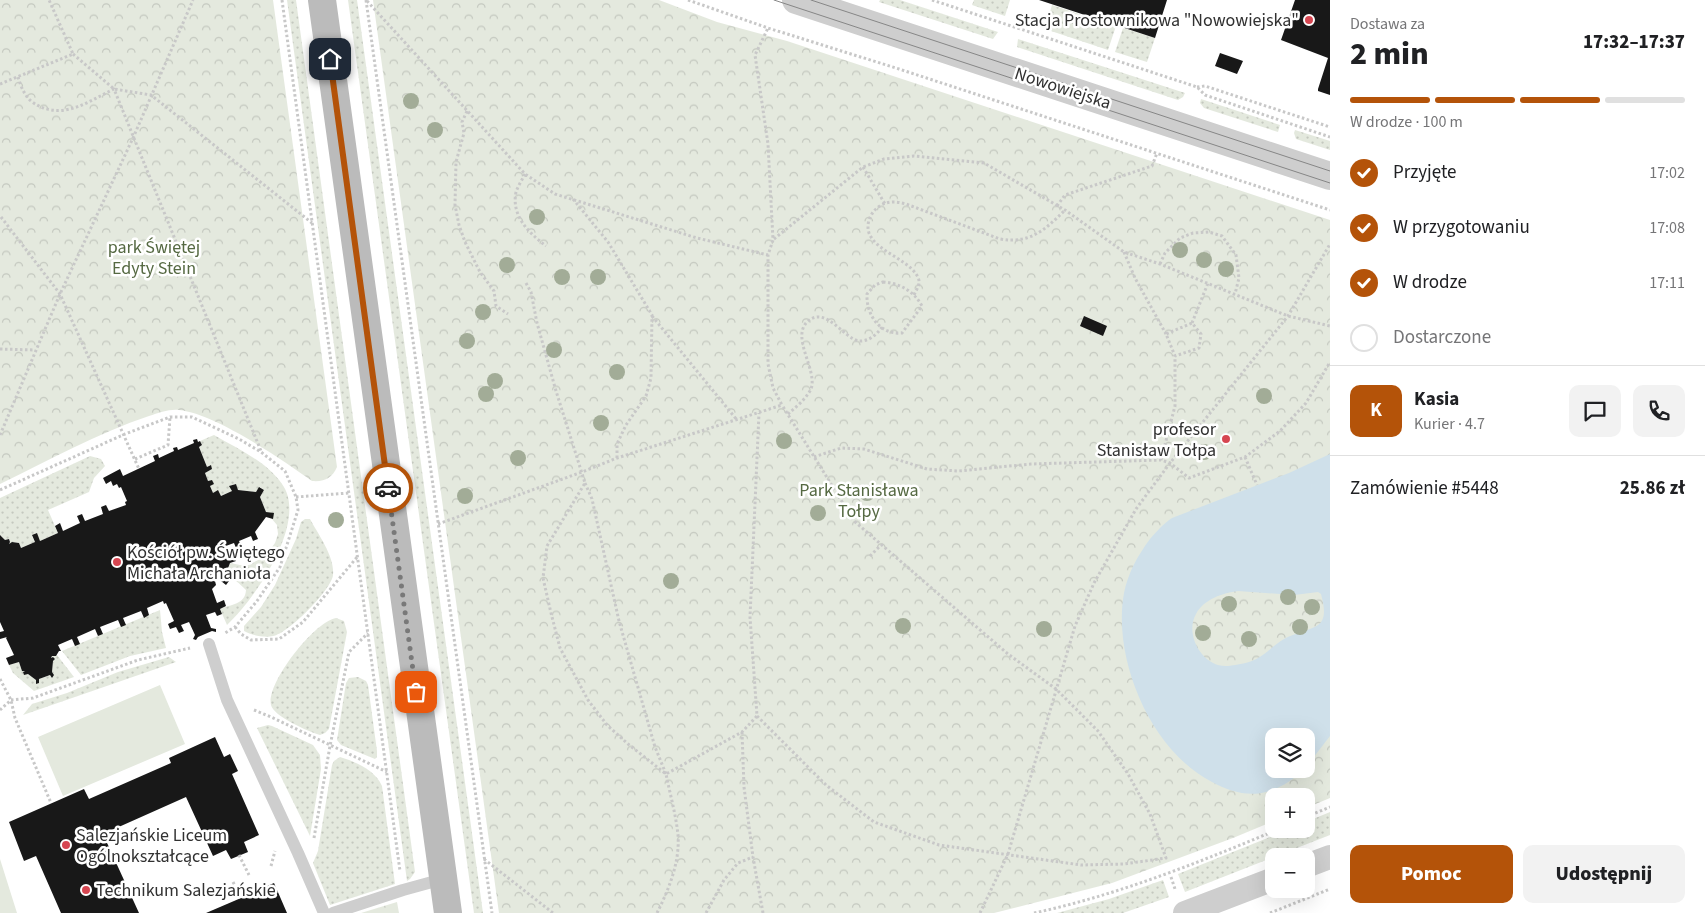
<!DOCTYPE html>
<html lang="pl">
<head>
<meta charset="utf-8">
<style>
  body { margin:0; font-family:"Source Sans 3",sans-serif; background:#f2f2f2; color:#202124; height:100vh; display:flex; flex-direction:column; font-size:19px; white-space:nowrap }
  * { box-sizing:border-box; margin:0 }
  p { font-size:16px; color:#757577 }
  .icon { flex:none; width:28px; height:28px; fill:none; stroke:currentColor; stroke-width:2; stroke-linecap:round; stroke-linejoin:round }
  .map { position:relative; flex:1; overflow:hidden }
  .side { display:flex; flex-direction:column; background:#fff; width:375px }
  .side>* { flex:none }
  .fabs { position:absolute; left:1265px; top:728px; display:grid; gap:10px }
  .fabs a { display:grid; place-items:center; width:50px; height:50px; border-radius:10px; background:#fff; box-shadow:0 5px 20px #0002; font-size:25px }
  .pin { position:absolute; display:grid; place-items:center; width:42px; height:42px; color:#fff; margin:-21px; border-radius:10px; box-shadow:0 2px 8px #0006 }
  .courier { position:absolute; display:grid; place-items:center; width:50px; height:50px; margin:-25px; border:4px solid #b45309; border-radius:50%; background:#fff; color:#222; box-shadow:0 1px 6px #0007 }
  .headline em { font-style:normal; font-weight:800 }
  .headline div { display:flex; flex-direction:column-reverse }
  .headline { display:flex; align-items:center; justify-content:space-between; height:85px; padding:0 20px }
  h1 { font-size:32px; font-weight:800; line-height:38px }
  .bar { display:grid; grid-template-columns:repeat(4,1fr); gap:8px 5px; align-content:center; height:60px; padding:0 20px }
  .bar i { height:6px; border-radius:4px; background:#e0e0e0 }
  .bar .active { background:#b45309 }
  .bar p { grid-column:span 4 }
  .line { display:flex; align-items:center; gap:12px; padding:0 20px; border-top:1px solid #e0e0e0 }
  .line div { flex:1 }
  .round { display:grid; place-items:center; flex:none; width:52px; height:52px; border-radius:10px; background:#f2f2f2 }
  ol { padding:0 20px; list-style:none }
  li { display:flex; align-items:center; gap:15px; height:55px }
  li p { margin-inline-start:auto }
  li .icon { padding:5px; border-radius:50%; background:#b45309; color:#fff; stroke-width:4 }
  li:last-child { color:#757577 }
  li i { width:28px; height:28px; border:2px solid #e0e0e0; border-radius:50% }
  .primary-button { display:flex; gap:10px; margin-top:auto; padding:10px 20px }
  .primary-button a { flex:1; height:58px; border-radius:10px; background:#b45309; color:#fff; font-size:20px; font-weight:800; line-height:58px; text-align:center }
  .primary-button a+a { background:#f2f2f2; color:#202124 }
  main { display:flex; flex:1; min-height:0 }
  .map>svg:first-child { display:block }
  .grass { fill:url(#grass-dots) }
  .forest { fill:url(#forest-crowns); fill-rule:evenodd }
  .pitch { fill:#e4e9de }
  .water { fill:#cfe0ea; fill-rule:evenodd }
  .building { fill:#181818 }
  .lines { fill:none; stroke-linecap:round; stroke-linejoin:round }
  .path { stroke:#c8c8c8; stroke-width:3; stroke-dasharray:2.5 2.5; stroke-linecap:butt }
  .service { stroke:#cecece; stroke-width:12 }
  .minor { stroke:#cecece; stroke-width:24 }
  .tertiary { stroke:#cecece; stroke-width:28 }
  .secondary { stroke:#bbb; stroke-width:28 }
  .tram { stroke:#868686; stroke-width:1 }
  .tree { fill:#a2ac97 }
  .done { stroke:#797979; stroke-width:5; stroke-dasharray:0 9 }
  .route { stroke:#b45309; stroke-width:6 }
  .poi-dot { fill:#d64651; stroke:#fff; stroke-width:2 }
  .labels { text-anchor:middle; stroke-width:5; stroke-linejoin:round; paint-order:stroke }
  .poi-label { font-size:18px; fill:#313131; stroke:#fff; text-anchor:start }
  .street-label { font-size:18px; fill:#313131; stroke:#fff }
  .park-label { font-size:18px; fill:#556942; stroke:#fff }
</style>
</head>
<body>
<main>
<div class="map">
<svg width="1330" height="913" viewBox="0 0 1330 913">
  <defs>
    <pattern id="grass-dots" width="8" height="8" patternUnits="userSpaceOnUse" patternTransform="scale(1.25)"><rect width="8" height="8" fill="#e4e9de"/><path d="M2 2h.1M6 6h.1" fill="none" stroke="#c4c8bf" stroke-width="1.8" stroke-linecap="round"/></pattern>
    <pattern id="forest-crowns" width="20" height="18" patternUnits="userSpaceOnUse" patternTransform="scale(1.25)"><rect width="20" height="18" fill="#e4e9de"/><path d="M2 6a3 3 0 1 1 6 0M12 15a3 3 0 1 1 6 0" fill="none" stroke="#c4c8bf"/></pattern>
  </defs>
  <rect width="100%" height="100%" fill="#fff"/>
  <path class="grass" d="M287,0H296L415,872L410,879L407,881Z
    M348,0H357L483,913H474Z
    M880,0H900L998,32L993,39L879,2Z
    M974,0H1010L1005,16L972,5Z
    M1052,5L1116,26L1108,50L1045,29Z
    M1123,28L1155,38L1147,62L1115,52Z
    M1018,39L1185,93L1183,97L1178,100L1017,47Z
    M1201,99L1280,125L1278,132L1204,108L1200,103Z
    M1295,130L1330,141V150L1296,139L1294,133Z
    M214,435C238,449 266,461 282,484C309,521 255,599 227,625L220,609C231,604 245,605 246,590C239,583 234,578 225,576L230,563L245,566L251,564L266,555L275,543L278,534L277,525L266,512L260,497L264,490L260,487L256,492L238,490L235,484L230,486L232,491L221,496L218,491L213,493L210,486L214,484L212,480L208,481L205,473L212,469L210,465L207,467L199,447L202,445L200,441Z
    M90,456L101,459L105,466L94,478L89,492L48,510L58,533L40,541L36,533L32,536L35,542L21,548L19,543L13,542L9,544L10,541L9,539L5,540L0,535V498Z
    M305,519H310C318,534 335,557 333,575C332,589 288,634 273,636C264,638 251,635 244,631V626L261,607L275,585L296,539L301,522Z
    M160,610L162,632L166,648L130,656L81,675L62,651Z
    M336,618L344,621L347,632L329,729L325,733L320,735C309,732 273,716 271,705C266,683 315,621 336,618Z
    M57,655L74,677L34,691L13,673L9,665L19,662L22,671H25L23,672L24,674H28L36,680V684L38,683L39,679L50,675L52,678L54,675L52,672L53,661L55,659L53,657L51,658L52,656Z
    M169,657L176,662L23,715L32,704L67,693L118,672Z
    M358,677L366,681L368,685L377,751V757L375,759L341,745L337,740L346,683L349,678Z
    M268,725L272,726L313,745L320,755L321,769L310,836L257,728Z
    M340,757C356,762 375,770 382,786L395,884L330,905L313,863L318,851L332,765L334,761Z
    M1330,812V835L1185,892L1178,874L1290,829H1306V822Z
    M1163,880L1169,897L1123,913H1057L1109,899Z"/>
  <path class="forest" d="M0,0H273L337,467C332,478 325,482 312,481C281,459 216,414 179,410C169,409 159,413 149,416C98,433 49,460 0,484Z
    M373,0H659L717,22L787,41L1330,220V798L1306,808V796H1274V821L1233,838L1112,883L994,913H499ZM1274,736H1306V769H1274Z
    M397,902L399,913H361Z"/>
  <path class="pitch" d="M160,685L185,744L63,796L38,737Z
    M0,859L17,913H0Z"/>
  <path class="water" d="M1330,454V736L1306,767V736H1274V769H1305C1293,779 1282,788 1266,792C1247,797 1229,791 1212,782C1151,751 1112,659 1124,593C1128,573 1138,555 1150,539C1157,531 1163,524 1172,518L1289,473ZM1238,591L1294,595L1318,592L1321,594C1330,627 1318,626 1293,635C1278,640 1270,651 1258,658C1250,663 1237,665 1228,666C1203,668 1184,635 1196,614C1204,599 1223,593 1238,591Z"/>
  <path class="building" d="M1039,0H1167L1155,38Z
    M1295,0H1330V95L1318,91V89L1328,58L1281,40Z
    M1220,53L1243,61L1237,74L1215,66Z
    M1084,316L1107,326L1103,336L1080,326Z
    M197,439L198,442L200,441L202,445L199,447L207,467L211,465L212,469L205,473L208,481L212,480L214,484L210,486L213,493L218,490L221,496L232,491L229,486L236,484L238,490L256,492L259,487L264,490L260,497L266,512L274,513L273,519L266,517L255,532L258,539L253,541L251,536L239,541L241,546L236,548L234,543L223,547L228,559L234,557L236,561L230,563L225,576L229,581L226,585L221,581H215L216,585L212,589L217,603L224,600L226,606L220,609L222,614L217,616L215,612L206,615L211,628L216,629V632L212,631L198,637L196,640L193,639L195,635L189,622L181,625L184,631L179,633L176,627L170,629L168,624L174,621L166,603L164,604L163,601L147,608L149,615L144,618L141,611L123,618L126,625L121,627L118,620L100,627L103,634L98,636L95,629L77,637L80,644L75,646L72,639L58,645L61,651H59L56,656H52L51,658L53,657L55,659L53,661L52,672L54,675L52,678L50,675L39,679V683L36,684V680L28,674L24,675L23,672L25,671H22L19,662L9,665L6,658L14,655L6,638L7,637L0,639V632L4,631L0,622V535L5,540L9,539L10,542L9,544L12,542L19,543L21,548L35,542L32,535L37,533L40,541L58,533L55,526L60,523L63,531L80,523L77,516L82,514L85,521L103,514L101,507L106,505L109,511L126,505L125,502L127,501L121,487L119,488L117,484L113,486L111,481L106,484L103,478L120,469L123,476L155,461L153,456L158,454L159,458L174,451L173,448L177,447L178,450L194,443L193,440Z
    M215,737L224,757L230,754L238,771L232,774L259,835L244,842L248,852L231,859L226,850L213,856L186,797L103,834L139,913H61L36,856L24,861L9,822L84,789L89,799L171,763L169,758Z
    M274,883L287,913H206L241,898Z"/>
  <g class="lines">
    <path class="path" d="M282,0L400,871
      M366,0L492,913
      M688,0L768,28L899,69L1330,210
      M932,0L1197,87L1205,95L1330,137
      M367,1L525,174L555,194L697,238L768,255
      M73,54L114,89L151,95L312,223
      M18,77C20,83 22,90 26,95C28,99 33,103 37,105C64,120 89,101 114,89L261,451
      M0,84L73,54L49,0
      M1197,87L1205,86L1330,127
      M467,111L462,122L464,133L456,162L455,205L459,225L465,242L480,272L494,291L496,306L508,314
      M863,167L885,204
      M525,174C522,180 518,186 516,192C511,216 529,233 546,246
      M573,199L608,242L652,315L651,378L646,396L626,425L617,444V458
      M1057,206L1065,195L1152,166L1157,153
      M1,217L60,294L139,469
      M774,239L863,167L884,159L914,156L984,163L1065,210L1124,252L1160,264L1288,316L1330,326
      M1124,252L1135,278L1166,334
      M1160,264L1165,253L1180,238L1193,233L1209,232L1222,236L1236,255L1239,278L1235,294
      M883,282C899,283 914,291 922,306L902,333C880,335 866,315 867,294L875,285Z
      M526,283L531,292L537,323L556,391L585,483L547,546L543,578L551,613L560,648L588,700L607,725L628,744L666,774
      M914,295C918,287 922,282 916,274C905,258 876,251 869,233C864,218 878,201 894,202C898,202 902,203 906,204L1000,239C1030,244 1045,230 1065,210
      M652,316L737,420
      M1192,323L1208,283
      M0,349L35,350
      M788,414C796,407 806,399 811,389C818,371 791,338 807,322C826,304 844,340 860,341C870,341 877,334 882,327
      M0,435L60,294L133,138L193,0
      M814,457L841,448L864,449L927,469L958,471L1031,464L1161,460L1170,463L1189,478L1245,457L1280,431L1306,403L1330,362
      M1245,457L1257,485
      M135,459L168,445L170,417
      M1161,460L1175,406V356L1166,334L1192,323L1201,334L1199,348L1175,356
      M585,483L592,499L619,621L655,747L666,774
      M0,490L125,434L170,417H192L239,439L261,452L285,471L296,497L298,510L280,567L257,601L235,627L225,633
      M296,497L349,493
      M438,524L582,472L617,458L782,405L773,388L768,364V255L773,240L768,144L755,55L768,28
      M870,556L881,545
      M235,627L241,634L251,640L279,639L303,622L358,556
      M0,679L11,700L15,718L51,803
      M11,700L33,698L138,660L190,648
      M0,710L11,700
      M254,710L271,717L387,772
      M757,716L826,785L874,822L939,845L1081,865L1124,864L1166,858L1150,814L1128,774L1098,731L1056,689L1008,654L854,521L782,405
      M742,732L744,787L753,857L763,913
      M1306,817L1330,807
      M314,838L330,746L349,652L368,633
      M239,855L249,875
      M484,859L553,913
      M271,866L275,851
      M1171,877L1175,889
      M233,882L241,898
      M657,913C669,889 680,862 678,835C676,815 670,794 666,774L742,732L757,716L750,617L759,413
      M706,913L724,880L738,863L753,857
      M980,913L1008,854L1075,626L1094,583L1136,509L1170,463L1288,316L1330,244
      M1034,913C1118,895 1200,862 1279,829
      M1270,913L1330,889"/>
    <path class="service" d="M209,644L227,700L298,853L324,913
      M333,913L403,890L443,879"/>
    <path class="minor" d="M1306,866L1330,857
      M1185,913L1274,879"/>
    <path class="tertiary" d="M796,0L1330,176"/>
    <path class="secondary" d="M322,0L448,913"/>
    <path class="tram" d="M774,0L1330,183
      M811,0L1330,171"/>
  </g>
  <g class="tree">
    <circle cx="411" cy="101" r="8"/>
    <circle cx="435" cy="130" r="8"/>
    <circle cx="537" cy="217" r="8"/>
    <circle cx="1180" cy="250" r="8"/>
    <circle cx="1204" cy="260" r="8"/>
    <circle cx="507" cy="265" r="8"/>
    <circle cx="1226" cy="269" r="8"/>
    <circle cx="562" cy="277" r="8"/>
    <circle cx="598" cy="277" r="8"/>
    <circle cx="483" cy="312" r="8"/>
    <circle cx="467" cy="341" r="8"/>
    <circle cx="554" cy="350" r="8"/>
    <circle cx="617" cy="372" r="8"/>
    <circle cx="495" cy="381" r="8"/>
    <circle cx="486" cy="394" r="8"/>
    <circle cx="1264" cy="396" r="8"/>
    <circle cx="601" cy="423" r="8"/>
    <circle cx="784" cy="441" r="8"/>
    <circle cx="1204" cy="452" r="8"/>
    <circle cx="518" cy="458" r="8"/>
    <circle cx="867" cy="493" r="8"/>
    <circle cx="465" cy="496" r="8"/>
    <circle cx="818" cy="513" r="8"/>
    <circle cx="336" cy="520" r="8"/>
    <circle cx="671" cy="581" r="8"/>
    <circle cx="1288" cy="597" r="8"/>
    <circle cx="1229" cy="604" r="8"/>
    <circle cx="1312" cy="607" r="8"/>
    <circle cx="903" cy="626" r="8"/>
    <circle cx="1300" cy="627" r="8"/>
    <circle cx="1044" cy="629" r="8"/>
    <circle cx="1203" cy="633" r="8"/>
    <circle cx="1249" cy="639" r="8"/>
  </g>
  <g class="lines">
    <path class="done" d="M388,488L416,692"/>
    <path class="route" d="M330,59L388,488"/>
  </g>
  <g class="poi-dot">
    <circle cx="1309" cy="20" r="5"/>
    <circle cx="1226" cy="439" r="5"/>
    <circle cx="117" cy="562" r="5"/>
    <circle cx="66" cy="845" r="5"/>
    <circle cx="86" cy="890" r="5"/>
  </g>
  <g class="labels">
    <g class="poi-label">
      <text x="1299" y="26" text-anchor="end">Stacja Prostownikowa "Nowowiejska"</text>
      <text x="1216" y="435" text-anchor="end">profesor<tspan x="1216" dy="21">Stanisław Tołpa</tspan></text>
      <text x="127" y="558">Kościół pw. Świętego<tspan x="127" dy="21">Michała Archanioła</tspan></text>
      <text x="76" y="841">Salezjańskie Liceum<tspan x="76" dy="21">Ogólnokształcące</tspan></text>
      <text x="96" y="896">Technikum Salezjańskie</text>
    </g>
    <g class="street-label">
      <text transform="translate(1063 88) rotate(18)" y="6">Nowowiejska</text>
    </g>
    <g class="park-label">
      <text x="154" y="253">park Świętej<tspan x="154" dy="21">Edyty Stein</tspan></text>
      <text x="859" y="496">Park Stanisława<tspan x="859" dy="21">Tołpy</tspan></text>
    </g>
  </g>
</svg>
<div class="fabs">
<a><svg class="icon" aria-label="layers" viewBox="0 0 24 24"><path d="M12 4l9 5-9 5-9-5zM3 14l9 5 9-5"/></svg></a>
<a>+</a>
<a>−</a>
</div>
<div class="pin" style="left:416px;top:692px;background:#ea580c"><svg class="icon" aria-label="bag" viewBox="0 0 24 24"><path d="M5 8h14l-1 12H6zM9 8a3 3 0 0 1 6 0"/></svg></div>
<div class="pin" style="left:330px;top:59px;background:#1f2937"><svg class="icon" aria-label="home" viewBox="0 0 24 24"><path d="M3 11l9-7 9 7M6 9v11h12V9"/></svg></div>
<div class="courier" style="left:388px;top:488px"><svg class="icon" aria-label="car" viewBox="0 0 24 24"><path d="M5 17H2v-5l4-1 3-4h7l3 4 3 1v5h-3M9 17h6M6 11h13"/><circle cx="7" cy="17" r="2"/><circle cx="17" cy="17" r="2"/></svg></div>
</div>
<section class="side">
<div class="headline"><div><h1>2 min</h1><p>Dostawa za</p></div><em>17:32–17:37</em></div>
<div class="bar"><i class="active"></i><i class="active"></i><i class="active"></i><i></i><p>W drodze · 100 m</p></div>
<ol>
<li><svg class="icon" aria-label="check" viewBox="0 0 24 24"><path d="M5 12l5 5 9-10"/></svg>Przyjęte<p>17:02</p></li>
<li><svg class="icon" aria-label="check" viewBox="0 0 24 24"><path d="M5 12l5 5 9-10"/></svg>W przygotowaniu<p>17:08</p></li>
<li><svg class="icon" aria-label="check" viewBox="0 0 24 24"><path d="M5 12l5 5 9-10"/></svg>W drodze<p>17:11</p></li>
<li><i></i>Dostarczone</li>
</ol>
<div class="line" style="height:90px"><b class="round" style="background:#b45309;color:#fff">K</b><div><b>Kasia</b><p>Kurier · 4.7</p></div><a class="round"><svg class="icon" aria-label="chat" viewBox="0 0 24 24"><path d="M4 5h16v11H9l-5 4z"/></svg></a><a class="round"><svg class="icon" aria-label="phone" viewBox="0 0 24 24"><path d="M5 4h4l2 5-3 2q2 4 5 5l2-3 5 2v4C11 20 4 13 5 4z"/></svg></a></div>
<div class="line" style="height:65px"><div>Zamówienie #5448</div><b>25.86 zł</b></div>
<div class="primary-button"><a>Pomoc</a><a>Udostępnij</a></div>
</section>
</main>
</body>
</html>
